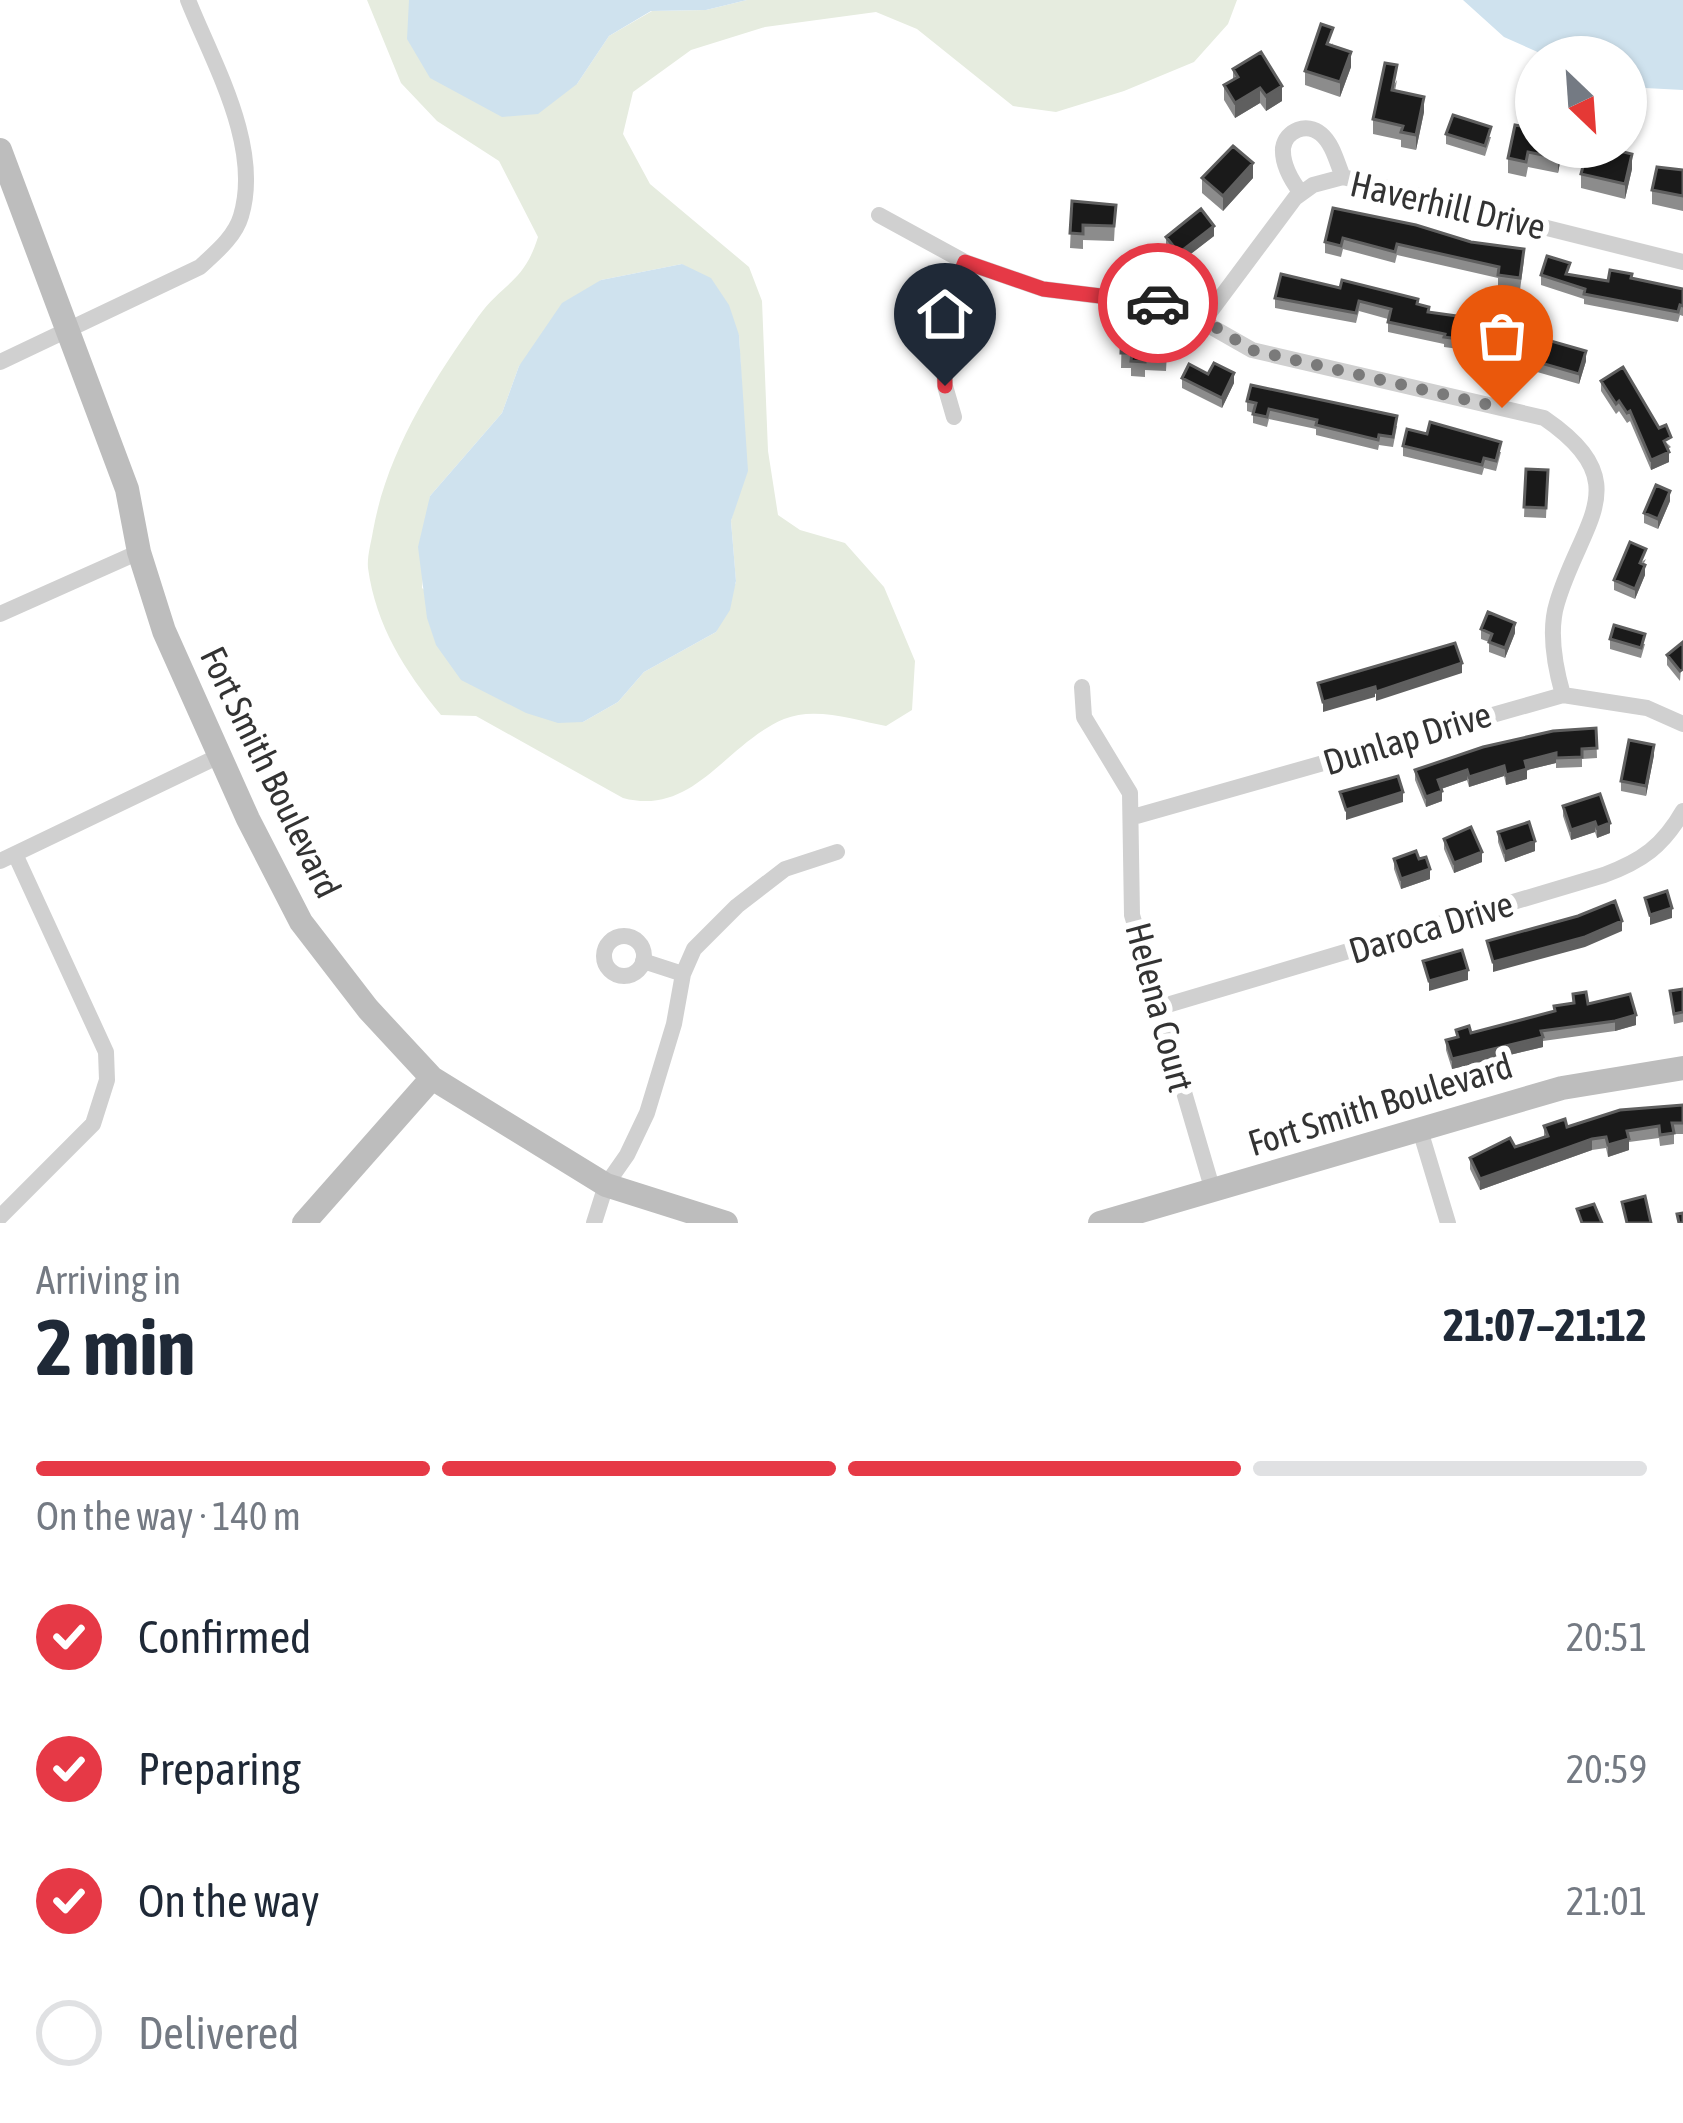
<!DOCTYPE html>
<html lang="en">
<head>
<meta charset="utf-8">
<style>
  body { margin:0; font-family:"Asap Condensed",sans-serif; background:#f2f2f3; color:#1f2937; height:100vh; display:flex; flex-direction:column; font-size:45px; white-space:nowrap }
  * { box-sizing:border-box; margin:0 }
  p { font-size:39px; color:#747a83 }
  .icon { flex:none; width:66px; height:66px; fill:none; stroke:currentColor; stroke-width:2; stroke-linecap:round; stroke-linejoin:round }
  .map { position:relative; height:1223px; overflow:hidden }
  .sheet { display:flex; flex-direction:column; background:#fff; flex:1 }
  .sheet>* { flex:none }
  .needle { width:78px; rotate:155deg }
  .fabs { position:absolute; left:1515px; top:36px; display:grid; gap:24px }
  .fabs a { display:grid; place-items:center; width:132px; height:132px; border-radius:50%; background:#fff; box-shadow:0 3px 9px #0004; font-size:60px }
  .pin { position:absolute; display:grid; place-items:center; width:102px; height:102px; color:#fff; margin:-123px -51px; border-radius:50% 50% 50% 0; rotate:-45deg; box-shadow:0 0 12px #0007 }
  .pin .icon { rotate:45deg }
  .courier { position:absolute; display:grid; place-items:center; width:120px; height:120px; margin:-60px; border:9px solid #e63946; border-radius:50%; background:#fff; color:#222; box-shadow:0 3px 15px #0007 }
  .head em { font-style:normal; font-weight:700 }
  .head div { display:flex; flex-direction:column-reverse }
  .head { display:flex; align-items:center; justify-content:space-between; height:204px; padding:0 36px }
  h1 { font-size:78px; font-weight:700; line-height:90px }
  .bar { display:grid; grid-template-columns:repeat(4,1fr); gap:18px 12px; align-content:center; height:144px; padding:0 36px }
  .bar i { height:15px; border-radius:9px; background:#e0e1e3 }
  .bar .on { background:#e63946 }
  .bar p { grid-column:span 4 }
  ol { padding:0 36px; list-style:none }
  li { display:flex; align-items:center; gap:36px; height:132px }
  li p { margin-inline-start:auto }
  li .icon { padding:12px; border-radius:50%; background:#e63946; color:#fff; stroke-width:4 }
  li:last-child { color:#747a83 }
  li i { width:66px; height:66px; border:6px solid #e0e1e3; border-radius:50% }
  .map>svg:first-child { display:block }
  .green { fill:#e6ecdf; fill-rule:evenodd }
  .water { fill:#cfe2ee }
  .lines { fill:none; stroke-linecap:round; stroke-linejoin:round }
  .street { stroke:#d0d0d0; stroke-width:16 }
  .secondary { stroke:#bdbdbd; stroke-width:24 }
  .wall { fill:#8c8c8c }
  .shaded-wall { fill:#5f5f5f }
  .building { fill:#1a1a1a; stroke:#5f5f5f; stroke-width:3 }
  .done { stroke:#7a7a7a; stroke-width:12; stroke-dasharray:0 21.6 }
  .route { stroke:#e63946; stroke-width:15 }
  .labels { text-anchor:middle; stroke-width:12; stroke-linejoin:round; paint-order:stroke }
  .street-label { font-size:36px; fill:#333; stroke:#fff }
</style>
</head>
<body>
<div class="map">
<svg width="1683" height="1223" viewBox="0 0 1683 1223">
  <rect width="100%" height="100%" fill="#fff"/>
  <path class="green" d="M367,0H409L410,5L577,84L609,36L652,11L706,10L747,0H1237L1228,24L1194,62L1124,91L1056,112L1013,106L917,29L876,12L765,27L691,50L633,92L623,134L650,184L749,267L762,301L768,451L778,515L800,530L845,543L884,587L915,661L912,710L886,726C855,720 815,706 784,719C725,744 694,817 623,798L476,716L441,715C405,671 376,626 368,568C367,556 371,543 373,531C387,452 432,382 478,317C502,283 524,283 538,237L499,161L437,121L401,83ZM682,264L739,335L744,429L737,498L731,521L736,582L716,632L644,672L618,702L583,722L422,588L430,496L502,413L519,366L601,280Z"/>
  <path class="water" d="M409,0H747L706,10L651,11L609,36L577,84L538,114L502,117L430,78L407,39Z
    M1463,0H1683V90L1626,87V57H1549L1504,37Z
    M682,264L711,278L729,305L739,335L748,471L731,521L736,581L730,610L716,632L644,672L618,702L583,722L558,723L526,713L461,680L436,645L427,618L418,547L430,496L502,413L519,366L562,303L601,280Z"/>
  <g class="lines">
    <path class="street" d="M1301,193C1291,180 1282,164 1283,148C1286,130 1307,122 1321,134C1333,144 1337,163 1343,177
      M879,215L965,262L1043,289L1173,305L1252,350L1544,418C1639,483 1581,521 1557,603C1548,632 1555,667 1563,695
      M1204,320L1295,198L1313,185L1343,177L1683,262
      M0,362L200,267C215,253 235,237 241,216C262,146 213,63 188,0
      M954,417L945,386L943,316L965,262
      M0,614L139,552
      M1082,687L1084,717L1130,793L1132,915L1213,1191
      M1133,817L1563,695L1647,708L1683,724
      M0,861L219,756
      M604 956a20 20 0 1 1 40 0a20 20 0 1 1-40 0Z
      M643,961L683,974
      M1157,1008L1604,875C1642,861 1663,846 1683,811
      M1420,1130L1448,1223
      M0,1217L93,1124L107,1080L106,1052L15,854
      M594,1223L606,1185L627,1155L647,1113L674,1024L683,974L694,949L737,906L785,869L837,852"/>
    <path class="secondary" d="M0,150L127,489L139,552L164,631L248,819L301,922L368,1009L432,1078L606,1185L726,1223
      M304,1223L432,1078
      M1100,1223L1562,1088L1683,1068"/>
  </g>
  <path class="wall" d="M1333,43L1332,45L1351,67L1340,97L1305,85V71Z
    M1233,69L1282,101L1266,111L1260,103L1235,118L1224,100V85L1233,80Z
    M1397,80L1395,91L1424,112L1416,150L1401,147V140L1373,134V119Z
    M1515,125L1563,147L1558,173L1528,167L1526,177L1508,173V158Z
    M1446,134L1491,137L1485,156L1446,144Z
    M1632,169L1625,199L1581,188V174Z
    M1683,170V211L1652,204V190Z
    M1202,178H1253L1223,211L1202,193Z
    M1072,201L1116,205L1114,241L1083,240V249L1070,248Z
    M1333,208L1524,260L1520,290L1498,287V278L1397,255L1395,263L1343,249L1341,257L1325,253V242Z
    M1214,236L1179,263L1166,246V237Z
    M1541,275L1608,281L1631,278L1683,289V316L1680,315L1678,322L1584,304V299L1541,285Z
    M1275,298L1418,305L1429,312L1486,330L1482,352L1444,347V344L1388,332V319L1359,311L1356,323L1275,308Z
    M1122,330L1168,333L1166,371L1145,370V377L1131,376V368H1121Z
    M1550,344L1586,361L1579,384L1506,363V353Z
    M1208,374L1234,383L1222,408L1182,388V378Z
    M1601,381L1671,447L1668,449L1669,462L1651,470L1630,421L1627,423L1619,411L1616,414L1601,391Z
    M1247,401L1397,426L1393,447L1379,445L1378,450L1316,435V429L1269,419L1267,427L1253,423V413L1247,411Z
    M1403,446L1501,452L1496,471L1484,468L1482,475L1403,456Z
    M1526,469L1548,470L1546,518L1524,517Z
    M1670,501L1658,529L1644,523V513Z
    M1646,559L1643,565L1645,575L1635,599L1614,590V580Z
    M1481,629L1515,633L1505,658L1489,652V642L1481,639Z
    M1610,639L1645,644L1641,658L1610,649Z
    M1683,642L1680,681L1667,665V655Z
    M1596,728L1597,758L1582,759V767L1556,768V763L1527,770V779L1506,785L1504,776L1469,787L1467,780L1441,789L1442,801L1426,807L1415,780V770Z
    M1654,755L1646,796L1621,791V781Z
    M1563,806L1610,833L1597,838L1595,832L1571,840L1563,816Z
    M1498,832L1535,851L1505,862L1498,842Z
    M1444,839L1482,862L1454,873L1444,849Z
    M1394,859L1430,879L1401,889L1394,869Z
    M1683,989V1022L1674,1024L1670,991Z
    M1573,994L1588,1004L1636,1025L1615,1031L1543,1041V1047L1452,1069L1446,1050V1040L1456,1038V1030L1471,1033L1555,1011L1573,1004Z
    M1683,1105V1134H1674V1144L1660,1146L1659,1138L1629,1142V1150L1608,1157L1606,1148L1592,1150L1480,1190L1470,1169V1158L1515,1147L1544,1137V1126L1567,1127Z"/>
  <path class="shaded-wall" d="M1351,52V67L1340,97V82Z
    M1282,86V101L1266,111V96Z
    M1260,88V103L1235,118V103Z
    M1424,97V112L1416,150V135Z
    M1560,147H1563L1558,173V158Z
    M1632,154V169L1625,199V184Z
    M1253,163V178L1223,211V196Z
    M1214,226V236L1179,263V253Z
    M1586,351V361L1579,384V374Z
    M1234,373V383L1222,408V398Z
    M1669,452V462L1651,470V460Z
    M1670,491V501L1658,529V519Z
    M1645,565V575L1635,599V589Z
    M1515,623V633L1505,658V648Z
    M1462,663V673L1376,701V692Z
    M1375,687V697L1323,712V702Z
    M1654,745V755L1646,796V786Z
    M1556,753V763L1527,770V779L1506,785V775L1525,761Z
    M1504,766V776L1469,787V777Z
    M1467,770V780L1438,790V780Z
    M1442,791V801L1426,807V797Z
    M1403,792V802L1346,820V810Z
    M1595,822V832L1571,840V830Z
    M1610,823V833L1597,838V828Z
    M1535,841V851L1505,862V852Z
    M1482,852V862L1454,873V863Z
    M1430,869V879L1401,889V879Z
    M1672,908V918L1650,925V915Z
    M1622,921V931L1585,947L1493,972V962Z
    M1468,970V980L1429,991V981Z
    M1636,1015V1025L1615,1031V1021Z
    M1543,1037V1047L1452,1069V1059Z
    M1592,1139V1150L1480,1190V1179Z
    M1629,1139V1150L1608,1157V1145Z"/>
  <path class="building" d="M1321,24L1333,28L1327,44L1351,52L1340,82L1305,71Z
    M1261,52L1282,86L1266,96L1260,88L1235,103L1224,85L1238,77L1233,69Z
    M1385,63L1397,65L1392,90L1424,97L1416,135L1401,132L1403,126L1373,119Z
    M1453,115L1491,127L1485,146L1446,134Z
    M1515,125L1536,129V147H1560L1558,158L1528,152L1526,162L1508,158Z
    M1233,146L1253,163L1223,196L1202,178Z
    M1588,147H1603L1632,154L1625,184L1581,174Z
    M1657,167L1683,170V196L1652,190Z
    M1072,201L1116,205L1114,226L1083,225V234L1070,233Z
    M1333,208L1416,225L1471,242L1524,249L1520,278L1498,275L1499,267L1397,244L1395,252L1343,238L1341,246L1325,242Z
    M1201,209L1214,226L1179,253L1166,237Z
    M1547,256L1570,263L1566,274L1608,281L1610,270L1632,274L1631,278L1683,289V306L1680,305L1678,312L1584,294L1585,289L1541,275Z
    M1281,274L1340,288L1342,280L1418,299L1417,304L1429,307L1428,312L1486,320L1482,342L1444,337L1445,334L1388,322L1391,309L1359,301L1356,313L1275,298Z
    M1122,330L1168,333L1166,356L1145,355V362L1131,361L1132,353H1121Z
    M1510,334L1550,344L1551,341L1586,351L1579,374L1506,353Z
    M1214,363L1234,373L1222,398L1182,378L1189,364L1208,374Z
    M1623,367L1659,428L1666,425L1671,437L1664,441L1669,452L1651,460L1630,411L1627,413L1619,401L1616,404L1601,381Z
    M1251,385L1397,416L1393,437L1379,435L1378,440L1316,425L1317,420L1269,409L1267,417L1253,414L1256,403L1247,401Z
    M1430,422L1501,442L1496,461L1484,458L1482,465L1403,446L1407,429L1427,434Z
    M1526,469L1548,470L1546,508L1524,507Z
    M1656,485L1670,491L1658,519L1644,513Z
    M1630,542L1646,549L1640,563L1645,565L1635,589L1614,580Z
    M1488,612L1515,623L1505,648L1489,642L1492,634L1481,629Z
    M1614,625L1645,634L1641,648L1610,639Z
    M1683,642V669L1680,671L1667,655Z
    M1455,643L1462,663L1376,692L1375,687L1323,702L1318,683Z
    M1596,728L1597,748L1582,749V757L1556,758V753L1525,761L1527,769L1506,775L1504,766L1469,777L1467,770L1438,780L1442,791L1426,797L1415,770L1483,747L1553,731Z
    M1629,740L1654,745L1646,786L1621,781Z
    M1398,776L1403,792L1346,810L1340,792Z
    M1600,794L1610,823L1597,828L1595,822L1571,830L1563,806Z
    M1529,822L1535,841L1505,852L1498,832Z
    M1471,827L1482,852L1454,863L1444,839Z
    M1416,851L1419,859L1426,857L1430,869L1401,879L1394,859Z
    M1667,891L1672,908L1650,915L1645,898Z
    M1615,901L1622,921L1585,937L1493,962L1487,941L1578,916Z
    M1462,950L1468,970L1429,981L1423,961Z
    M1683,989V1012L1674,1014L1670,991Z
    M1586,992L1588,1004L1630,994L1636,1015L1615,1021L1541,1031L1543,1037L1452,1059L1446,1040L1458,1037L1456,1030L1469,1026L1471,1033L1555,1011L1554,1006L1574,1003L1573,994Z
    M1683,1105V1123H1672L1674,1133L1660,1135L1659,1126L1627,1131L1629,1139L1608,1145L1606,1137L1592,1139L1480,1179L1470,1158L1510,1138L1515,1147L1548,1136L1544,1126L1565,1119L1567,1127L1620,1110Z
    M1645,1196L1651,1223H1627L1622,1202Z
    M1594,1204L1602,1223H1582L1577,1209Z
    M1683,1213V1223H1679L1677,1214Z"/>
  <g class="lines">
    <path class="done" d="M1158,303L1173,305L1204,320L1252,350L1502,408"/>
    <path class="route" d="M945,386L943,316L965,262L1043,289L1158,303"/>
  </g>
  <g class="labels">
    <g class="street-label">
      <text transform="translate(1448 205) rotate(13)" y="13">Haverhill Drive</text>
      <text transform="translate(1407 738) rotate(-17)" y="13">Dunlap Drive</text>
      <text transform="translate(271 772) rotate(64)" y="13">Fort Smith Boulevard</text>
      <text transform="translate(1431 927) rotate(-17)" y="13">Daroca Drive</text>
      <text transform="translate(1160 1007) rotate(75)" y="13">Helena Court</text>
      <text transform="translate(1380 1104) rotate(-17)" y="13">Fort Smith Boulevard</text>
    </g>
  </g>
</svg>
<div class="fabs">
<a><svg class="needle" viewBox="-14 -14 28 28"><path d="M0-13l5 13h-10z" fill="#e53935"/><path d="M0 13l5-13h-10z" fill="#747a83"/></svg></a>
</div>
<div class="pin" style="left:1502px;top:408px;background:#ea580c"><svg class="icon" aria-label="bag" viewBox="0 0 24 24"><path d="M5 8h14l-1 12H6zM9 8a3 3 0 0 1 6 0"/></svg></div>
<div class="pin" style="left:945px;top:386px;background:#1f2937"><svg class="icon" aria-label="home" viewBox="0 0 24 24"><path d="M3 11l9-7 9 7M6 9v11h12V9"/></svg></div>
<div class="courier" style="left:1158px;top:303px"><svg class="icon" aria-label="car" viewBox="0 0 24 24"><path d="M5 17H2v-5l4-1 3-4h7l3 4 3 1v5h-3M9 17h6M6 11h13"/><circle cx="7" cy="17" r="2"/><circle cx="17" cy="17" r="2"/></svg></div>
</div>
<section class="sheet">
<div class="head"><div><h1>2 min</h1><p>Arriving in</p></div><em>21:07–21:12</em></div>
<div class="bar"><i class="on"></i><i class="on"></i><i class="on"></i><i></i><p>On the way · 140 m</p></div>
<ol>
<li><svg class="icon" aria-label="check" viewBox="0 0 24 24"><path d="M5 12l5 5 9-10"/></svg>Confirmed<p>20:51</p></li>
<li><svg class="icon" aria-label="check" viewBox="0 0 24 24"><path d="M5 12l5 5 9-10"/></svg>Preparing<p>20:59</p></li>
<li><svg class="icon" aria-label="check" viewBox="0 0 24 24"><path d="M5 12l5 5 9-10"/></svg>On the way<p>21:01</p></li>
<li><i></i>Delivered</li>
</ol>
</section>
</body>
</html>
